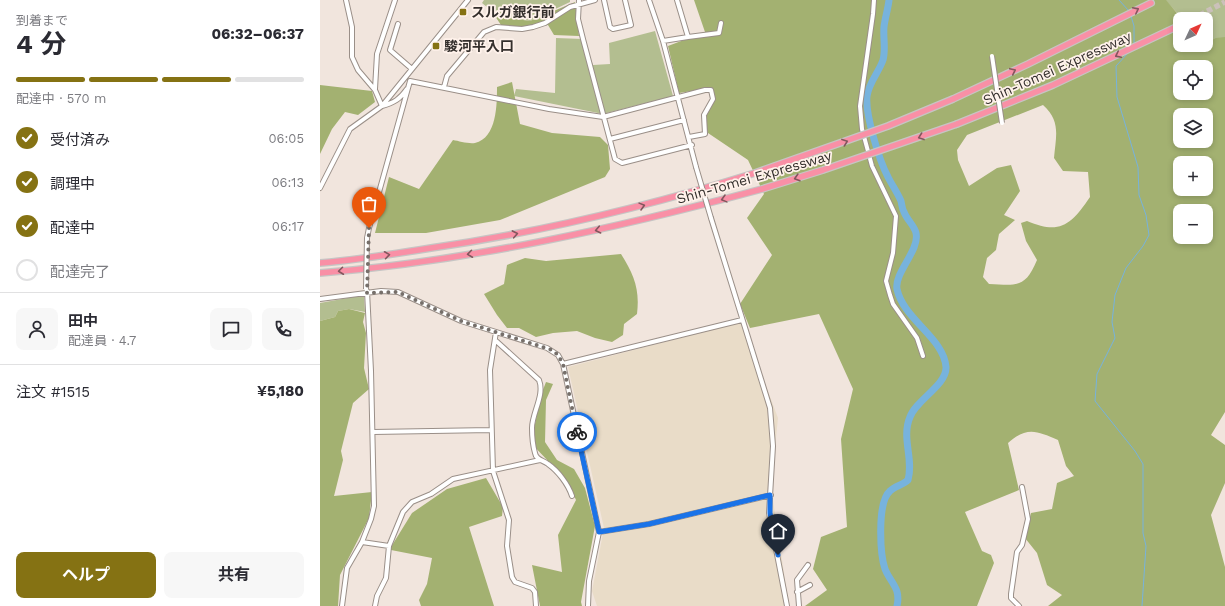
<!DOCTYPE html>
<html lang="ja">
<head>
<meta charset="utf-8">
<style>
  body { margin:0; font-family:"Work Sans","Noto Sans JP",sans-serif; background:#f7f7f7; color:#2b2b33; height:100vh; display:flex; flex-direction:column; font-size:15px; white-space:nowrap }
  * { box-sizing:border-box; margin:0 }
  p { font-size:13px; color:#7c7c81 }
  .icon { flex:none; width:22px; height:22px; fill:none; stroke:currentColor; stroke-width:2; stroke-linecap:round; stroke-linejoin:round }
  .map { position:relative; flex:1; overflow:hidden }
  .details { display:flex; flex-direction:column; background:#fff; width:320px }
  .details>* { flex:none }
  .needle { width:26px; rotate:46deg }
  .fabs { position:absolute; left:853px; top:12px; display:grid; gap:8px }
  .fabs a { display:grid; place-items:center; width:40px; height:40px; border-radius:8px; background:#fff; box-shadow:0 2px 6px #0003; font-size:20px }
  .pin { position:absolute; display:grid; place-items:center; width:34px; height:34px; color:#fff; margin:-41px -17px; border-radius:50% 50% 50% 0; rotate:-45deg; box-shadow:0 0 4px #0007 }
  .pin .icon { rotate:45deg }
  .courier { position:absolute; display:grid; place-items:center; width:40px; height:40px; margin:-20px; border:3px solid #1a73e8; border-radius:50%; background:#fff; color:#222; box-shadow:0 1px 5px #0007 }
  .summary em { font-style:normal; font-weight:700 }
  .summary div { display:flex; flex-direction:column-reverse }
  .summary { display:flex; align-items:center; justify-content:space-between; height:68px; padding:0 16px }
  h1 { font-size:26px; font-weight:700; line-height:30px }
  .bar { display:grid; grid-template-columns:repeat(4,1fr); gap:6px 4px; align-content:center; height:48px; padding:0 16px }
  .bar i { height:5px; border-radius:3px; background:#e1e1e2 }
  .bar .selected { background:#857213 }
  .bar p { grid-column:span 4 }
  .line { display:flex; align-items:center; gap:10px; padding:0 16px; border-top:1px solid #e1e1e2 }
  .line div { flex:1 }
  .round { display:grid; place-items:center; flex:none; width:42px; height:42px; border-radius:8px; background:#f7f7f7 }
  ol { padding:0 16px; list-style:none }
  li { display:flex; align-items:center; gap:12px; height:44px }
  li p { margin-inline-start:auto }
  li .icon { padding:4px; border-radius:50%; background:#857213; color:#fff; stroke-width:4 }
  li:last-child { color:#7c7c81 }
  li i { width:22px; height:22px; border:2px solid #e1e1e2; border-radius:50% }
  .button { display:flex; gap:8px; margin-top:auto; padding:8px 16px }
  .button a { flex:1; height:46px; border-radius:8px; background:#857213; color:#fff; font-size:16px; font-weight:700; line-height:46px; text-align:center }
  .button a+a { background:#f7f7f7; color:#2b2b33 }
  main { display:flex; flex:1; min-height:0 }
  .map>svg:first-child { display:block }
  .industrial { fill:#e9dcc8 }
  .green { fill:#b3be90 }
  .forest { fill:#a3b171; fill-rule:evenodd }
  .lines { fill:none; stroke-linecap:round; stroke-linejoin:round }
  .stream { stroke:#77b3dd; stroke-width:1 }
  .river { stroke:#77b3dd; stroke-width:7 }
  .highway-tunnel { stroke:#cbc1ba; stroke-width:5.5; stroke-dasharray:5.5 3; stroke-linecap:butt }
  .minor-casing { stroke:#9a8f88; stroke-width:6 }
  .highway-casing { stroke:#c6c5c4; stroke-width:8 }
  .minor { stroke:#fff; stroke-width:4 }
  .highway { stroke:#f990a6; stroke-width:5.5 }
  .minor-bridge-casing { stroke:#9a8f88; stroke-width:6; stroke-linecap:butt }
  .highway-bridge-casing { stroke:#c6c5c4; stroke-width:8; stroke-linecap:butt }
  .minor-bridge { stroke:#fff; stroke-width:4 }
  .highway-bridge { stroke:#f990a6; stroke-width:5.5 }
  .oneway { stroke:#83565d }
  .done { stroke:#766f6a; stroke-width:4; stroke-dasharray:0 7.2 }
  .route { stroke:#1a73e8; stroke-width:5 }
  .poi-dot { fill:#857213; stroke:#fff2eb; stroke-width:1.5 }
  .labels { text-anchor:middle; stroke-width:3.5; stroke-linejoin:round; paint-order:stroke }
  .poi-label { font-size:14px; font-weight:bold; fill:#342f2c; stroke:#fff2eb; text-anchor:start }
  .street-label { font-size:14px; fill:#342f2c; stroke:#fff2eb }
</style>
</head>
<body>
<main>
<section class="details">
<div class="summary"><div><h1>4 分</h1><p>到着まで</p></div><em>06:32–06:37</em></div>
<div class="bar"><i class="selected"></i><i class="selected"></i><i class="selected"></i><i></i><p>配達中 · 570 m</p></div>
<ol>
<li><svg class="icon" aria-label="check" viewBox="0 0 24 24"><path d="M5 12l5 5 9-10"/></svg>受付済み<p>06:05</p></li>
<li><svg class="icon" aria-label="check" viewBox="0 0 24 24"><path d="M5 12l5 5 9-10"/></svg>調理中<p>06:13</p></li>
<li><svg class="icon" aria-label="check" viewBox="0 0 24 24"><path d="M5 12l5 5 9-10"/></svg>配達中<p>06:17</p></li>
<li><i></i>配達完了</li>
</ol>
<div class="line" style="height:72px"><a class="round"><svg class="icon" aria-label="person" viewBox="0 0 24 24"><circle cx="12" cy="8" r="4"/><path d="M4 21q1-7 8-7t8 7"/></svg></a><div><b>田中</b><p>配達員 · 4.7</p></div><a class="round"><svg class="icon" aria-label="chat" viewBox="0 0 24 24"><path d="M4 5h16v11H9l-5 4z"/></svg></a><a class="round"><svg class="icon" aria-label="phone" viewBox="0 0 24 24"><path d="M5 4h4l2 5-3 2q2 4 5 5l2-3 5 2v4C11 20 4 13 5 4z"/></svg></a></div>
<div class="line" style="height:52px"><div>注文 #1515</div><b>¥5,180</b></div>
<div class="button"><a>ヘルプ</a><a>共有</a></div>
</section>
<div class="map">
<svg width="905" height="606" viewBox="0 0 905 606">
  <rect width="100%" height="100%" fill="#f1e5dd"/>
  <path class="industrial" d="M422,322L458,418L451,487L469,606H277L272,591L284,528L248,367Z"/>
  <path class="green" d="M164,0H250V2L210,21L177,15L162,3Z
    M845,0H905V55L886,44V19H863Z
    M335,31L353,96L283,114L194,96L196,89L235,93L236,38L263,39L273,65L290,64L289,43Z
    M44,295L45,312L29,309L18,311L15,317L0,321V303Z"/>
  <path class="forest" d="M374,0H846L862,19H860V45H886V43L896,38L905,37V412L891,435L905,445V483L891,515L905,567V606H728L742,595L727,585L717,553L705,538L711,513L732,509L737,483L754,476L746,466L738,440C717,431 707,426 688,443L699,490L645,512L662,551L671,555L674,563L657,606H485L507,590L493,569L501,537L527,527L521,439L533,389L499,314L430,328L420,304L452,255L427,218L444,194L428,160L388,133L383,115L393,99L391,88L359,93L348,46L385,32ZM860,67H886V93H860ZM723,105C741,121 736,136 734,158L743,171L768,172L770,197C751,225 740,235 707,221L701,223L706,241L717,260C705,289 696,285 669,284L663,277L667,258L676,250L679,234L695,220L684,215L700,191L691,165L677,168L649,186L638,160L637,150L647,135ZM860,115H886V141H860ZM860,163H886V189H860ZM860,211H886V237H860Z
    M255,2L259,36L234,35L228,25L206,27L181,25L175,16L210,21Z
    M192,82L200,124L232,133L280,137L288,145L290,169L285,177L180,220L106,233H55L69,177L99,189L133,140C139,141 148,144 155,143C177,138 177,104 177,87Z
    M0,85L52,91L55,102L38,115L25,112L12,129L0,154Z
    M301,254C314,275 320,289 317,314L304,324L303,335L292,342L275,338L257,331L233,333L216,337L199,328H187L177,315L164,294L184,284L187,265L205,258L226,261Z
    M29,309L45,313L43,322L46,333L44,368L49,389L33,403L21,451L23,460L14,496L52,492L49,518L20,575L18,606H0V321L15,317L18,311Z
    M226,382L233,384L226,400L225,442L237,460L254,469L265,488L275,526L261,602L262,606H220L212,565L242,572L238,535L256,500L247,481L211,443L221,395Z
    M166,478L183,507L182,516L149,527L174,606H101L99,600L107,584L112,558L71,550V547L92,513L127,489Z"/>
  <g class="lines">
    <path class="stream" d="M799,0L809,11
      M811,16L814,26V44
      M808,53L796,66L797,97L818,167L819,195L826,215L829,235L823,246L806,268L795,295L792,322L795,338L777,374L775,401L815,451L823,464V533L826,546L822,606"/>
    <path class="river" d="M569,0C568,9 565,18 564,27C563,38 566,49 563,60C559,72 549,82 547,96C545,114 559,160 568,177C572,185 577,192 581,201C582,205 582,209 584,212C587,220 594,225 596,233C600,250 574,273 577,289C583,319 624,338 626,367C627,385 596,400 590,417C581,438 594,459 588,480C583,485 575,486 570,491C557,502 560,554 565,569C571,584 581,588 577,606"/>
    <path class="highway-tunnel" d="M872,19L905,2"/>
    <defs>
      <path id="minor" d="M26,0L32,27V57L38,70L55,90L62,106C74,103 80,99 87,89
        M259,0L258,19L263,39L295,159L302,163L372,145
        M284,0L290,27L293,29L311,25L305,0
        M329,0L343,41L376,167
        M554,0L553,14L540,106L542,129L552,166L576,216L573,253L566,281L570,295L573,304L597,338L603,356
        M78,24L70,50L92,69
        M368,37L399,33L401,23
        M343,41L368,37L357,0
        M124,87L127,76L164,32L176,27L202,29L213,27L225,23L250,7L275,0
        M55,89L57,54L75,0
        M290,139L364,120
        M0,188L30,129L62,106L148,0
        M391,218L450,408L453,446L449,513L467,606
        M47,238L49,228L90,81L229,109L283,117L385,90H391L393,99L384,115L385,134L369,137
        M0,299L61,291L78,292L141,321L227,348L238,355L243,364L279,532L269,581L268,606
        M176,332L170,370L173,471L189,520L187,546L192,577L195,582L212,588L215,592L216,606
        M175,340L219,380C225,395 212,413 212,428C212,435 213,446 215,453C216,460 223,460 228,464C238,471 248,484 252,496
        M243,364L422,320
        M53,432L171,430
        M279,532L329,524L451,495
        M42,542L69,546
        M477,592L490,585
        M22,606L27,568L42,542L51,519L54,506L51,371L47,291
        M55,606L57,596L66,578L69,546L83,512L92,502L111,494L133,479L220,460
        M479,606L477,580L488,565
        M699,606L691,598V594L697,552L702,545L708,519L702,487"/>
      <path id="highway" d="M633,99L708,64L831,3
        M637,124L733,85L854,28
        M0,263C37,260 74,254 111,248C222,232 329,206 435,173
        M0,273C150,261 297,228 442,189"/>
    </defs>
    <use href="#minor" class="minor-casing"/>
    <use href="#highway" class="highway-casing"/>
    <use href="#minor" class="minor"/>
    <use href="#highway" class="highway"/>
    <defs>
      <path id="minor-bridge" d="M672,56L682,123
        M376,167L391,218
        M46,289L47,238"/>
      <path id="highway-bridge" d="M435,173L568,126L633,99
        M442,189L503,170L637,124"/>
    </defs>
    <use href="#minor-bridge" class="minor-bridge-casing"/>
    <use href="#highway-bridge" class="highway-bridge-casing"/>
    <use href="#minor-bridge" class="minor-bridge"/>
    <use href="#highway-bridge" class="highway-bridge"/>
  </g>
  <defs><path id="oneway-chevron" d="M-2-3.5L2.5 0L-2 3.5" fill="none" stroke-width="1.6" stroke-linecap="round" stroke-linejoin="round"/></defs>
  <g class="oneway">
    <use href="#oneway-chevron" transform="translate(816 10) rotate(-27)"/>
    <use href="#oneway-chevron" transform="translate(798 55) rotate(154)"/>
    <use href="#oneway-chevron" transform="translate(693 71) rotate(-25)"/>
    <use href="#oneway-chevron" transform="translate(601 137) rotate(160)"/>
    <use href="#oneway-chevron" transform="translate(525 142) rotate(-20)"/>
    <use href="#oneway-chevron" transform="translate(477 178) rotate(163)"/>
    <use href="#oneway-chevron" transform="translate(404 199) rotate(165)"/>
    <use href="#oneway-chevron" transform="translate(322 206) rotate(-15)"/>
    <use href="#oneway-chevron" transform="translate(278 230) rotate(168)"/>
    <use href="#oneway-chevron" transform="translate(195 234) rotate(-11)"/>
    <use href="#oneway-chevron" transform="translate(150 254) rotate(172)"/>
    <use href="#oneway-chevron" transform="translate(67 255) rotate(-8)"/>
    <use href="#oneway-chevron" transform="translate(21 271) rotate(173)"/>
  </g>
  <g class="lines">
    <path class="done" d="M49,228L47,293L78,292L141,321L232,350L238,355L243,364L257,432"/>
    <path class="route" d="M257,432L279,532L329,524L450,495V513L458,555"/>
  </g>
  <g class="poi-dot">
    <rect x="139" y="8" width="8" height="8" rx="2"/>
    <rect x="112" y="42" width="8" height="8" rx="2"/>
  </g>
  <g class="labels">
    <g class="poi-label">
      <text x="151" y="17">スルガ銀行前</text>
      <text x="124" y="51">駿河平入口</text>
    </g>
    <g class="street-label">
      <text transform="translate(737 68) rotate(-24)" y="5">Shin-Tomei Expressway</text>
      <text transform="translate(434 177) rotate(-16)" y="5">Shin-Tomei Expressway</text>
    </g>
  </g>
</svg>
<div class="fabs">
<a><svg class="needle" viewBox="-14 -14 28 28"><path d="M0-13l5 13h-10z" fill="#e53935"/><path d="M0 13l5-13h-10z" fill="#7c7c81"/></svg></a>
<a><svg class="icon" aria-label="locate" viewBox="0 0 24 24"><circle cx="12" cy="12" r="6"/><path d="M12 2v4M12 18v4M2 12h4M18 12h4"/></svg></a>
<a><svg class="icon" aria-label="layers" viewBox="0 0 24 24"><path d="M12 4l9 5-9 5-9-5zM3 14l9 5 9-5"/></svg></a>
<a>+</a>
<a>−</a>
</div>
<div class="pin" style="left:49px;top:228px;background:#ea580c"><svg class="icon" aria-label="bag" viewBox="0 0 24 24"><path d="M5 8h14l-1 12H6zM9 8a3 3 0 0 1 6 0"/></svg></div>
<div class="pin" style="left:458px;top:555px;background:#1f2937"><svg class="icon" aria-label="home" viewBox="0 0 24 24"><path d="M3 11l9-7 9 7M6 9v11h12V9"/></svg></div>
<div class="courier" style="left:257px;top:432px"><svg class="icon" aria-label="bike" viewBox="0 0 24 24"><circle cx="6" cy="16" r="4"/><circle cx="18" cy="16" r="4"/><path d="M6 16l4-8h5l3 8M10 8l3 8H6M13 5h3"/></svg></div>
</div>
</main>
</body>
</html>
